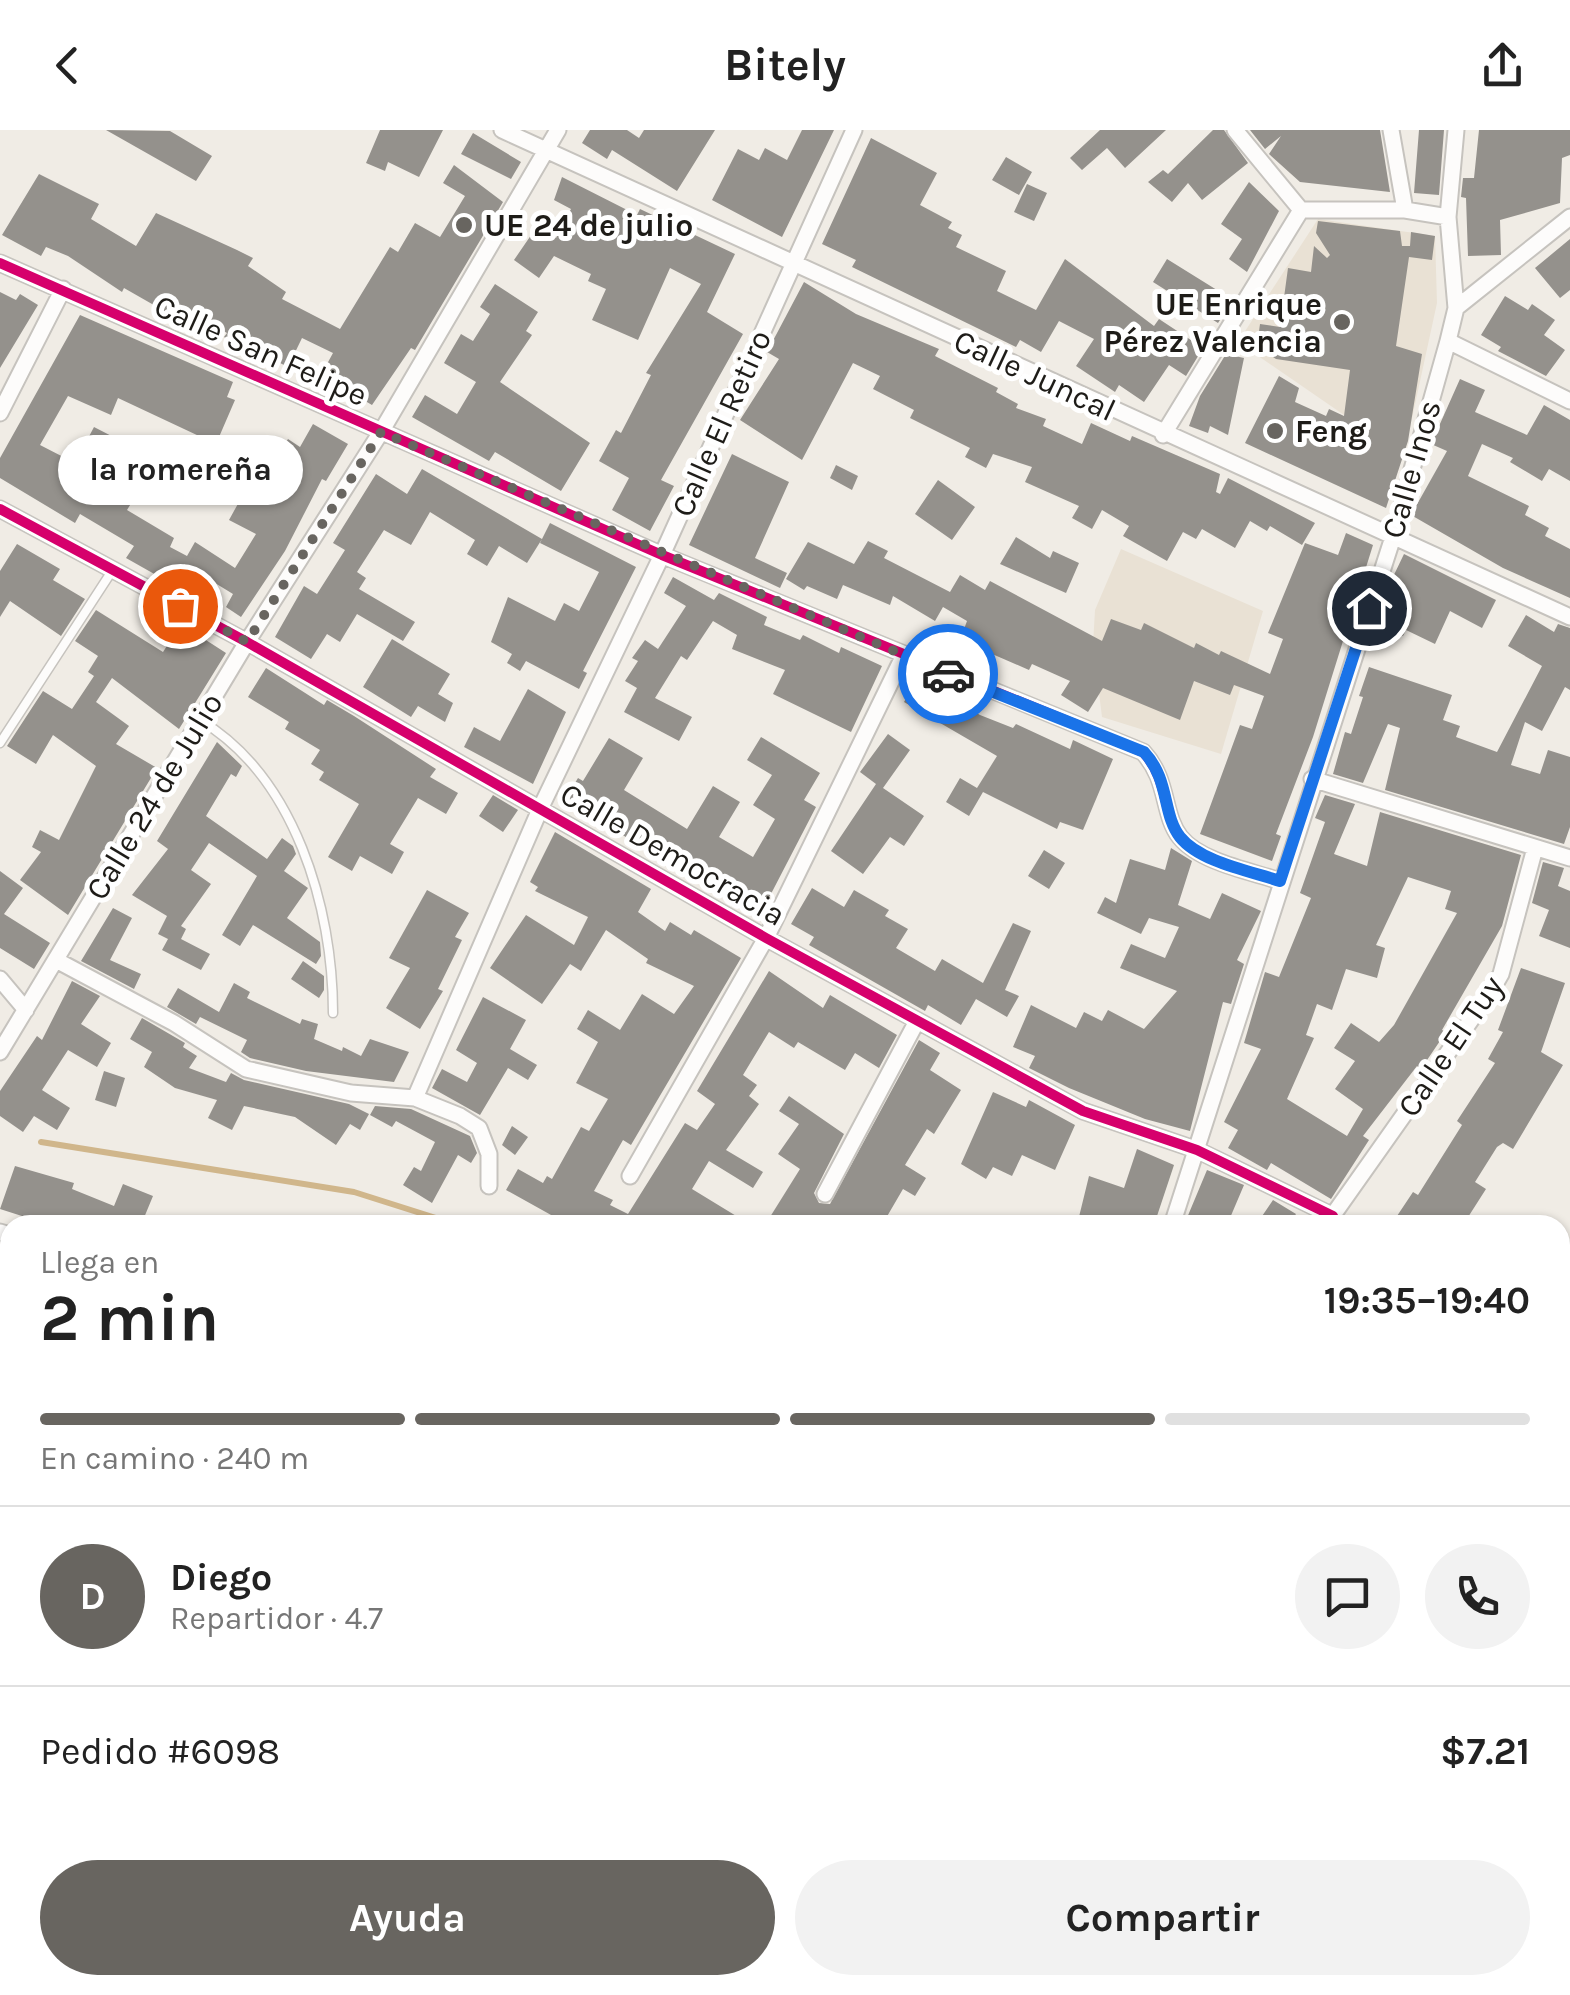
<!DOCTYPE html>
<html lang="es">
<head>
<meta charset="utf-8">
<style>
  body { margin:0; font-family:Karla,sans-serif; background:#f2f2f2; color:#222; height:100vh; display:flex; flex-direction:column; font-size:38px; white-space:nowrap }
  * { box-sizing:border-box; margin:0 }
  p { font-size:32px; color:#767676 }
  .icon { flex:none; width:55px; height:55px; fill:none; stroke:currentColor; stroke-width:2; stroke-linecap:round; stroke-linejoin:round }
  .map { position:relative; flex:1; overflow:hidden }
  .panel { position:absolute; left:0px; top:1085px; width:1570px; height:780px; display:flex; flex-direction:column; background:#fff; border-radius:30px 30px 0 0; box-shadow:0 2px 8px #0004 }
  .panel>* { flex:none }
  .pin { position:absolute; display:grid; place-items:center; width:85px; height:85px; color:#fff; margin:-42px; border:5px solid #fff; border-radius:50%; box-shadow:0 2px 10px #0007 }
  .courier { position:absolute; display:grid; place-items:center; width:100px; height:100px; margin:-50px; border:8px solid #1a73e8; border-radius:50%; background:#fff; color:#222; box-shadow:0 2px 12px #0007 }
  .bubble { position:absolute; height:70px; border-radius:35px; background:#fff; box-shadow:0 2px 8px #0004; font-size:32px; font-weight:700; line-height:70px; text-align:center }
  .summary em { font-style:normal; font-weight:700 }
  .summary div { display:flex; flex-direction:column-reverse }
  .summary { display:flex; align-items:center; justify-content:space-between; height:170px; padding:0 40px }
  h1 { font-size:65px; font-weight:700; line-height:75px }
  .bar { display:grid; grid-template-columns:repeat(4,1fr); gap:15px 10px; align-content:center; height:120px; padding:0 40px }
  .bar i { height:12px; border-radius:8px; background:#e0e0e0 }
  .bar .active { background:#686560 }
  .bar p { grid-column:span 4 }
  .line { display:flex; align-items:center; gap:25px; padding:0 40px; border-top:2px solid #e0e0e0 }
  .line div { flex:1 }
  .round { display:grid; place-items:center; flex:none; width:105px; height:105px; border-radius:52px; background:#f2f2f2 }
  .action { display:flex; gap:20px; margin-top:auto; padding:20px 40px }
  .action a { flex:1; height:115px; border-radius:60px; background:#686560; color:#fff; font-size:40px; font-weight:700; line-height:115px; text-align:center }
  .action a+a { background:#f2f2f2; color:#222 }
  header { display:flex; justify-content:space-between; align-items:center; height:130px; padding:0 40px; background:#fff; font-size:45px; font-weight:700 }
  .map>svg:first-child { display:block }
  .built { fill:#e9e1d4 }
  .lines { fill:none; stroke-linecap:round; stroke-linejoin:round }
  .stream { stroke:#d0b68b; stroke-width:6 }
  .building { fill:#94918c; fill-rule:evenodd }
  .lane-casing { stroke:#c6c3be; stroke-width:11 }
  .street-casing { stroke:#c6c3be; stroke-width:19 }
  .lane { stroke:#fdfcfb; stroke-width:8 }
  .street { stroke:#fdfcfb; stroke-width:15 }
  .cycleway-casing { stroke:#fff; stroke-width:16 }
  .cycleway { stroke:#d6006c; stroke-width:10 }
  .done { stroke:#686560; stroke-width:10; stroke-dasharray:0 18 }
  .route { stroke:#1a73e8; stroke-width:12 }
  .poi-dot { fill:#686560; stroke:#fff; stroke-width:4 }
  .labels { text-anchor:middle; stroke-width:10; stroke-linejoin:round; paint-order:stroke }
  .poi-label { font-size:32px; font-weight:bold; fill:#1e1c18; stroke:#fff; text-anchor:start }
  .street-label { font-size:32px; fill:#1e1c18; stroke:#fff }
</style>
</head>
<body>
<header><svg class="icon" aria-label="back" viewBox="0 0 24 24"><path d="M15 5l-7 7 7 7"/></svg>Bitely<svg class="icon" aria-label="share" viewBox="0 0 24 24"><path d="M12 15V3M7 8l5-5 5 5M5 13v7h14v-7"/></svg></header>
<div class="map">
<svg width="1570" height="1865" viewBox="0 0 1570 1865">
  <rect width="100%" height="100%" fill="#f0ece5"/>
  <path class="built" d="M1318,89L1435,106L1437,173L1409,302L1344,285L1238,212Z
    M1121,419L1263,481L1221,624L1102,587L1093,515L1095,480Z"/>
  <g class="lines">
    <path class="stream" d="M41,1012L354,1062L458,1095
      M1209,1855V1865"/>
  </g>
  <path class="building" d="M106,0L170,1L212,26L196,51Z
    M380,0H443L419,47L388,32L385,41L366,33Z
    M590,0H627L639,8L644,0H715L677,61L612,20L607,29L582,13Z
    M802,0H834L782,107L712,70L738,19L759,30L765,18L787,30Z
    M1100,0H1166L1125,38L1107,18L1082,40L1070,28Z
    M1213,0H1224L1248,33L1202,70L1188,53L1172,72L1148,52L1163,40L1168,44Z
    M1250,0H1380L1390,62L1300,52L1269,24L1281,6L1265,19Z
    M1419,0H1444L1439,65L1414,63Z
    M1479,0H1570V25L1562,28L1560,73L1500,90L1501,125L1468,126L1466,68L1461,67L1463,48H1474Z
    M473,3L521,32L511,49L461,24Z
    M871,8L937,43L920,75L952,92L948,98L962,105L956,117L1006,141L997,161L1036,180L1065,129L1154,196L1159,189L1203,218L1186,246L1169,235L1144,272L1119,255L1115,262L1076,236L1094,209L1059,191L1041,222L1020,210L1016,217L852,137L856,130L822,114Z
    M1006,27L1032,42L1019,65L992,50Z
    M454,35L503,72L415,220L411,218L372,275L321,245L333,223L302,208L288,237L248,217L245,221L224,207L227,203L179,175L173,186L124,158L122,162L68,126L46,117L41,126L2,105L39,44L99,74L91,89L136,116L156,83L237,120L253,128L248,136L286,162L282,169L340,199L390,117L398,122L415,93L440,107L465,66L443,53Z
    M562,47L637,85L640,79L735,124L707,182L743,204L661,350L674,356L650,401L612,380L629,348L599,331L616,300L621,303L651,245L646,243L701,154L670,138L638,210L592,190L606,159L588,151L591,144L554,126L539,148L514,130L538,95L556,108L571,79L554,70Z
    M1249,52L1279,81L1247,142L1229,129L1242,109L1221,94Z
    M1027,54L1047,63L1034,91L1014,82Z
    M1318,91L1400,101L1402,116H1410L1411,102L1435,106L1432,130L1409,127L1396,216L1422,224L1408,311L1386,378L1245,313L1279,246L1299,258L1295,272L1326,286L1329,279L1344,286L1350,240L1276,229L1257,216L1260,194L1280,197L1288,138L1311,142L1314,116L1327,128L1330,125L1316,103Z
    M1570,109V160L1560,168L1535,138Z
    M1167,129L1233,170L1218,193L1153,152Z
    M804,152L856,184L939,219L935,226L998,258L996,262L1018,274L1016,278L1046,289L1043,296L1082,314L1091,293L1130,311L1132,306L1220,344L1216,362L1220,364L1228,348L1315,393L1302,415L1270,396L1267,401L1250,391L1235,418L1202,399L1196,409L1183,402L1167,431L1123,406L1129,396L1102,380L1092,399L1072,388L1079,376L1025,352L1032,337L993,324L986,338L965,327L970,318L910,288L914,280L873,259L880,246L853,233L802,330L740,290L779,229L767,222Z
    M495,154L538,182L526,201L532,205L500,252L590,313L561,361L495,322L489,331L412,287L425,265L457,284L476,252L444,233L461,204L473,211L490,184L480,177Z
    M0,162L16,170L20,164L38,175L0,238Z
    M1505,166L1528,180L1532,174L1555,190L1544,205L1565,220L1546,246L1498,221L1501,217L1481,205Z
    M80,185L233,252L227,267L235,270L216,314L118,268L111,285L68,266L40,315L75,333L94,297L127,314L111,346L138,362L127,380L174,408L170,417L187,426L195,412L235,438L256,404L229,390L245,361L229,352L240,331L266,345L288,309L300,317L313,294L348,314L326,351L322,349L285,421L241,487L226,477L233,464L184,434L172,454L126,428L134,416L80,384L75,393L0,348V328Z
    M1226,224L1244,228L1228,305L1210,296L1208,303L1189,296L1200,266Z
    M1460,249L1485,260L1475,282L1527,305L1544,275L1570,290V351L1549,339L1542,351L1510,332L1513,328L1482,314L1468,346L1529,376L1525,385L1549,398L1545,406L1570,419V468L1503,438L1411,385L1447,321L1431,314Z
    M732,324L789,352L755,428L787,443L780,458L689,415Z
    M836,335L858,346L852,360L830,348Z
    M422,339L542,409L527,433L499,416L487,436L467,424L475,410L430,382L411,415L384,400L357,442L366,448L359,459L415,492L403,511L357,484L340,512L327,504L311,529L275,507L304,456L317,464L345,420L333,413L376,344L407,364Z
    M938,350L975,377L952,410L915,384Z
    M550,393L636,437L583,541L587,543L579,559L526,531L520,541L507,533L512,524L491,512L508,467L555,491L564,473L579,481L599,442L540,413Z
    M1346,403L1373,415L1313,607L1276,704L1281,706L1272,731L1200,704L1240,595L1252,599L1264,566L1234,555L1230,565L1194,551L1180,590L1103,558L1088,582L1061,565L1070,551L1032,534L1029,540L960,510L967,491L943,477L935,491L893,466L890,475L843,455L837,469L807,456L804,460L786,449L808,412L854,434L868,411L888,421L884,428L950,462L960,445L985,460L990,451L1102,511L1111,489L1141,500L1144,493L1194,518L1196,513L1219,525L1221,521L1270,544L1283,509L1268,503L1305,413L1338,425Z
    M1016,407L1050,428L1053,421L1079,433L1066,463L1000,434Z
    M17,414L60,439L53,450L85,469L61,506L10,471L0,487V441Z
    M1404,424L1496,470L1482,498L1450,481L1435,514L1406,500L1403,506L1378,494L1397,452L1392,449Z
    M673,447L714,470L719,463L767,487L764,495L800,510L803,505L839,523L841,517L882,536L851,602L773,564L785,540L732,519L737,505L713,491L687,530L681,526L655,568L692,587L679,611L624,582L637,558L625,551L638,531L632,528L645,510L658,519L686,476L664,463Z
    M96,480L163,522L181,494L226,523L179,599L112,548L96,572L129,596L116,614L157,638L68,785L20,750L41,722L32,717L40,700L59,710L96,636L53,605L36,634L7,616L43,561L72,579L94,546L88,542L98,526L75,511Z
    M1526,485L1554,502L1558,494L1570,498V560L1565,557L1542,601L1525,592L1511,635L1540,644L1548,620L1570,627V697L1564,714L1385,660L1400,598L1388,594L1363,653L1333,644L1345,602L1351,604L1363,567L1359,566L1369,537L1452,565L1443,590L1460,596L1456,607L1497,622L1542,536L1508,516Z
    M392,509L450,544L438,564L453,573L445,592L418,576L411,587L363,557Z
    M266,538L324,575L327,570L354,586L436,639L430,647L458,663L446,684L418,668L390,714L404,722L392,744L360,726L352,741L328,727L359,674L319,650L324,642L311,634L320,620L285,599L289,592L248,567Z
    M918,548L980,585L1013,598L1016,594L1070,619L1073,610L1113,629L1083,700L1060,692L1057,699L983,662L969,686L946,672L960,648L977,658L997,626L904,572Z
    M528,559L566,582L533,654L464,617L474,597L500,611Z
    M888,604L910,620L883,658L924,686L904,716L890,707L863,744L831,721L876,654L860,642Z
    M761,607L820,643L804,670L816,677L760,785L564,671L578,648L583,651L609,608L643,628L624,660L687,699L713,656L740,672L719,707L753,727L775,689L753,675L772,645L747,630Z
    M217,612L242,636L236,647L231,644L206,686L267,729L282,708L293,716L296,724L284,741L308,758L287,788L320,812L321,826L316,834L253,795L240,816L222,805L257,746L209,713L191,740L211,754L181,796L186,799L181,809L210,824L201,840L162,820L168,809L158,804L167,786L132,765L168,719L157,711Z
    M493,665L518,680L503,702L479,686Z
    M1325,665L1355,674L1334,724L1367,736L1380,682L1521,725L1502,796L1442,900L1446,902L1421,939L1417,936L1363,1006L1369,1010L1331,1069L1271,1033L1267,1040L1228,1018L1238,1000L1224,992L1261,919L1244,913L1265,842L1279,847L1311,768L1300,763L1325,692L1315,688ZM1408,747L1451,761L1445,779L1457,783L1394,895L1379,912L1351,893L1334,918L1355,931L1335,959L1363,979L1347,1006L1287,969L1314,908L1306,905L1317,874L1332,880L1346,839L1377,848L1385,818L1376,815Z
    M555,702L651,759L638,782L665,801L670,792L691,805L694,800L741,828L631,1015L623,1010L594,1061L613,1070L610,1075L628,1084L685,993L697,1000L715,974L697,961L769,841L823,878L830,865L897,905L879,938L855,923L845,940L798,912L794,918L769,902L743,945L757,955L749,966L759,974L726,1020L763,1042L753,1058L709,1031L692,1059L751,1095H569L506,1060L518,1039L543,1053L547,1046L552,1049L581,997L589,1001L608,969L576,953L598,912L577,899L588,880L620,900L642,864L674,884L694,856L646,833L648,829L606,800L581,841L570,834L542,874L490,838L526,785L574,815L588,787L535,761L538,757L530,752Z
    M1171,718L1192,731L1178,775L1210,789L1222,763L1261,781L1237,830L1244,834L1231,874L1223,872L1190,1001L1145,989L1069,958L1029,938L1035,926L1013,917L1031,875L1076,898L1084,882L1102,891L1108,880L1144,899L1177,861L1120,838L1131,814L1165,828L1179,797L1149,788L1141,804L1097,783L1105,767L1116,773L1130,729L1165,740Z
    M1044,720L1065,733L1049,759L1028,746Z
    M1543,732L1564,738L1558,756L1570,761V818L1539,806L1549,780L1532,773Z
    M0,741L23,758L4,784L50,813L34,839L0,818Z
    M812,758L844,777L854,760L889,780L885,786L908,799L896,818L935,841L942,829L983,853L1013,793L1031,801L1005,860L1019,866L1007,887L976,869L961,895L928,875L925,881L809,815L814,807L791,794Z
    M427,760L469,783L455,807L462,810L438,859L443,861L420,899L386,878L410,838L389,828Z
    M113,778L132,788L110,830L141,844L134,859L81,831Z
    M303,831L324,846V860L319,868L291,849Z
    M1521,838L1565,853L1541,922L1563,935L1513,1019L1503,1013L1497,1017L1475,1052L1486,1059L1463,1095H1391L1413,1062L1418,1065L1462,995L1457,991L1495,933L1488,929L1503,902L1498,900Z
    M72,851L100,866L81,894L111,913L97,937L68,920L42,960L70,978L57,1000L34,986L23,1002L0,986V961L37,906L42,910Z
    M234,853L250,862L247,868L300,894L302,889L318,894L314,909L342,921L343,917L361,926L370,909L409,922L394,952L306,941L250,928L241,922L247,910L200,887L196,894L167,877L178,858L219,882Z
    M483,867L526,890L510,919L537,935L528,950L508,938L480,985L432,958L442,939L467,952L477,933L456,920Z
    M142,888L185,913L183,917L197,926L189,938L226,952L231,943L244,950L349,974L369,984L360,1000L350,994L336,1015L295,987L244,976L232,1000L208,988L217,970L175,958L144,937L152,922L130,909Z
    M919,910L940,923L930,940L961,960L934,1004L927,999L905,1035L926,1048L915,1066L903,1059L882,1095L862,1086L856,1095H765L800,1039L778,1024L799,994L779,981L789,966L844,1004L814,1063L819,1073L830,1074Z
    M104,941L125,948L116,977L95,970Z
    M993,962L1026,977L1029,970L1075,995L1055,1040L1022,1025L1012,1046L993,1037L986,1049L961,1034Z
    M375,976L411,979L470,1006L477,1023L471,1033L458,1025L432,1073L403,1055L414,1037L421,1041L435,1012L396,991L392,997L370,985Z
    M512,996L528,1007L515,1025L502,1015Z
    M1137,1019L1174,1035L1154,1095H1077L1089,1046L1124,1058Z
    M15,1036L74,1053L72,1059L114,1076L123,1054L153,1066L141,1095H50L0,1079Z
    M1207,1040L1244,1055L1227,1095H1184Z
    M1273,1070L1296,1084L1289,1095H1256Z"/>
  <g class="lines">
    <defs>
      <path id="lane" d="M200,590C295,647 333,777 333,883
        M0,613L112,441"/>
      <path id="street" d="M502,0L1570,487
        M1235,0L1301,80H1405L1448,87
        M1391,0L1405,80
        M0,133L662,425L1143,622C1169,650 1162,684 1180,707C1200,732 1250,741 1280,751
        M1456,178L1570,87
        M1448,211L1570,271
        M0,283L63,159
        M1163,305L1301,80
        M0,379L247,512L766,808L1083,981L1197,1020L1333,1086
        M1312,649L1570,728
        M56,830L174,893L246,939L351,963L415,968L460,986L479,998L489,1024V1056
        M0,849L26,880
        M0,922L247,512L381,302L558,0
        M415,968L541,677L662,425L854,0
        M630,1046L766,808L903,527
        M825,1064L917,891
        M1172,1095L1393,407L1448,211L1456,178L1448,87L1456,0
        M1326,1095L1490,863L1501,844L1535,718
        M0,1102L10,1105
        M0,1149L10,1153
        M1560,1297L1570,1304
        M0,1323L10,1338
        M1560,1520L1570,1525
        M0,1724L10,1729
        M1560,1742L1570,1714
        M1560,1808L1570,1814
        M248,1855L267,1865
        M370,1855L377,1865
        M630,1862L635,1865
        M165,1865L170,1855
        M300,1865L305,1855
        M1504,1865L1510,1855"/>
    </defs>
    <use href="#lane" class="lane-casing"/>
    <use href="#street" class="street-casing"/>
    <use href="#lane" class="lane"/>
    <use href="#street" class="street"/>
    <defs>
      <path id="cycleway" d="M0,133L662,425L1143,622C1169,650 1162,684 1180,707C1200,732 1250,741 1280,751
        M0,379L247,512L766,808L1083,981L1197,1020L1333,1086"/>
    </defs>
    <use href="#cycleway" class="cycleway-casing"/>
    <use href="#cycleway" class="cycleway"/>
  </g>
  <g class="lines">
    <path class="done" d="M180,476L247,512L381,302L948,544"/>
    <path class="route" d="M948,544L1144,622C1170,650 1162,684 1180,707C1200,732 1250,741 1280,751L1369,478"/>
  </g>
  <g class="poi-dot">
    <circle cx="464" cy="95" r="10"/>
    <circle cx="1342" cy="192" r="10"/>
    <circle cx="1275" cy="301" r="10"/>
  </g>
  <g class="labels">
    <g class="poi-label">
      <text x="484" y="106">UE 24 de julio</text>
      <text x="1322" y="185" text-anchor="end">UE Enrique<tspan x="1322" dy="37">Pérez Valencia</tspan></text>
      <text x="1295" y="312">Feng</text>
    </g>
    <g class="street-label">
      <text transform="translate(261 220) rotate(24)" y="11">Calle San Felipe</text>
      <text transform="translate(1035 245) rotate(25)" y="11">Calle Juncal</text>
      <text transform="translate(721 293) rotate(-66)" y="11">Calle El Retiro</text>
      <text transform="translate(1411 339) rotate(-74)" y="11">Calle Inos</text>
      <text transform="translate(154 666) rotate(-59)" y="11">Calle 24 de Julio</text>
      <text transform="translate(673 724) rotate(30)" y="11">Calle Democracia</text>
      <text transform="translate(1450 916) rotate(-56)" y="11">Calle El Tuy</text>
    </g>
  </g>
</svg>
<div class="pin" style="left:180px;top:476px;background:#ea580c"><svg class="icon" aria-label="bag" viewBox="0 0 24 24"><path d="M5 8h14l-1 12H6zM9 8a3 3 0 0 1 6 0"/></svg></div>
<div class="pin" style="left:1369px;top:478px;background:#1f2937"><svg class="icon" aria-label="home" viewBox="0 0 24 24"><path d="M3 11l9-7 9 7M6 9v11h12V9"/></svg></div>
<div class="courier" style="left:948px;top:544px"><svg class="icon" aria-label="car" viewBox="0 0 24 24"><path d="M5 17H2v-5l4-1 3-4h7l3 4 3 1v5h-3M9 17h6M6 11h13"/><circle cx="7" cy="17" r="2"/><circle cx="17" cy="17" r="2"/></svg></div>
<div class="bubble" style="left:58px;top:305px;width:245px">la romereña</div>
<section class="panel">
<div class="summary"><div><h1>2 min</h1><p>Llega en</p></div><em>19:35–19:40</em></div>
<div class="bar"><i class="active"></i><i class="active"></i><i class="active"></i><i></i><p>En camino · 240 m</p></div>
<div class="line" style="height:180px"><b class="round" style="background:#686560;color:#fff">D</b><div><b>Diego</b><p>Repartidor · 4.7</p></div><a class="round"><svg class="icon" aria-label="chat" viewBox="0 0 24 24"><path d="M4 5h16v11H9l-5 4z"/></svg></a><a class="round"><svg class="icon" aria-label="phone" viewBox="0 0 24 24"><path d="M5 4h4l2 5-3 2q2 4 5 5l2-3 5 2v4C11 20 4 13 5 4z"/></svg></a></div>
<div class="line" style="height:130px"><div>Pedido #6098</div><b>$7.21</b></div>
<div class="action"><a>Ayuda</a><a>Compartir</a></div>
</section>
</div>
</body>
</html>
